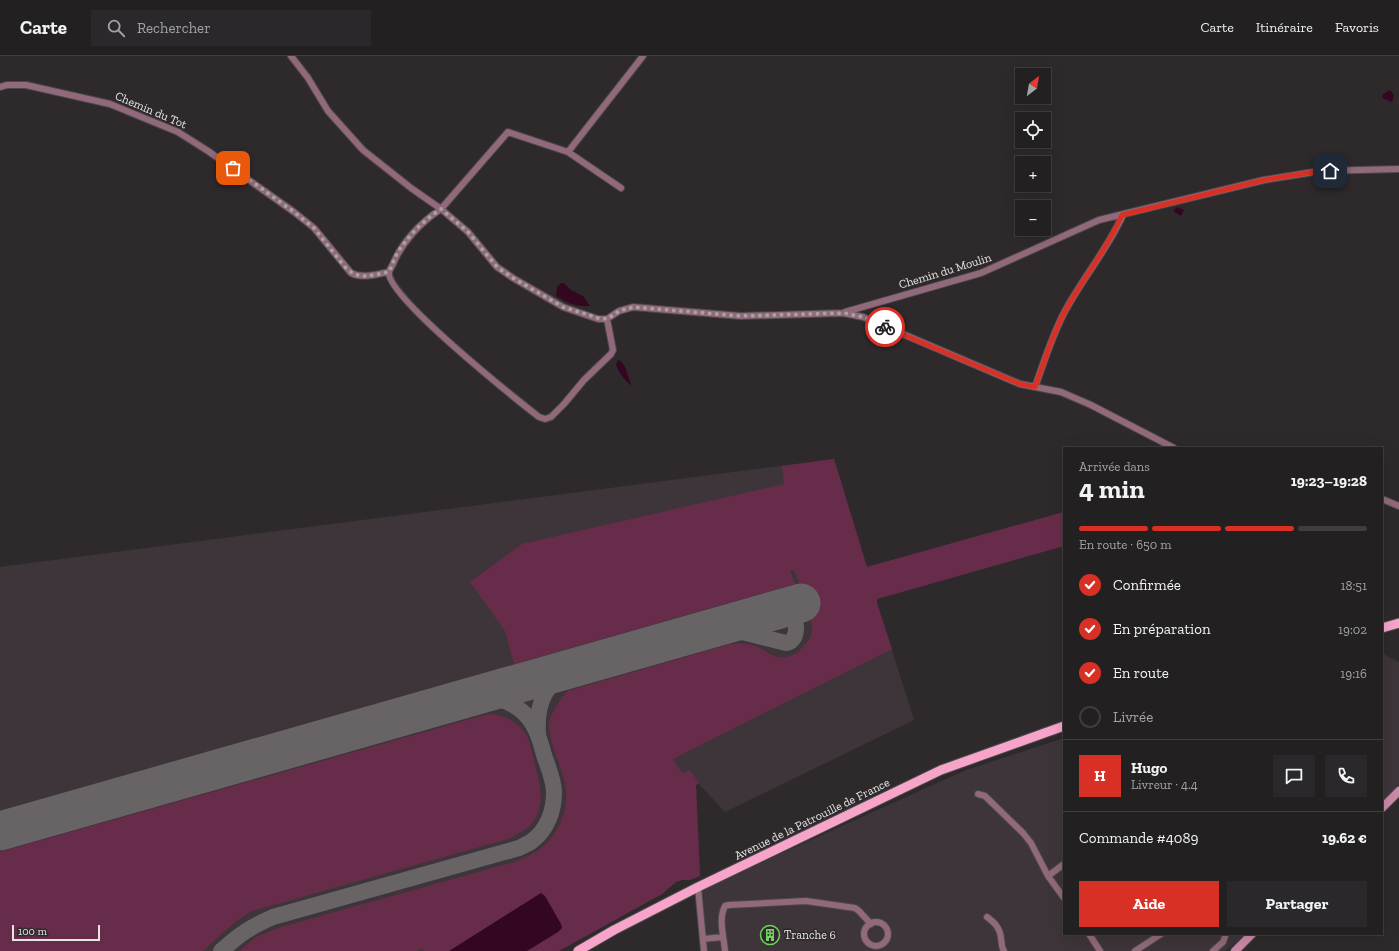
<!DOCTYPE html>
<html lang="fr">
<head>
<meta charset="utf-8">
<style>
  body { margin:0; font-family:"Zilla Slab",serif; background:#2a282a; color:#f1f3f6; height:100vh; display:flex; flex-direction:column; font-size:15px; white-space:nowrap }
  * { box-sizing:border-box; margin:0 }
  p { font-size:13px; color:#a2a3a5 }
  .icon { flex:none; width:22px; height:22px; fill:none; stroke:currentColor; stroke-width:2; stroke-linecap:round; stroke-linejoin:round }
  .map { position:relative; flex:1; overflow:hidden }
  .drawer { position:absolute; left:1063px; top:391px; width:320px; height:488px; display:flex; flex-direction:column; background:#222021; border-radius:0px; box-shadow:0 4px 16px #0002,0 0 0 1px #3f3e3f }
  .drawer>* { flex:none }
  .needle { width:26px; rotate:31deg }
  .tools { position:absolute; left:1015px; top:12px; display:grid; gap:8px }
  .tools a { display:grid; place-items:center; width:36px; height:36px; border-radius:0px; background:#222021; box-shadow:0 4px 16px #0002,0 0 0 1px #3f3e3f; font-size:20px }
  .scale { position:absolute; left:12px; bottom:10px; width:88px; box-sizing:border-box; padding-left:4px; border:2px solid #e6e4e5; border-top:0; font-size:11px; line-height:14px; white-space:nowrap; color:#e6e4e5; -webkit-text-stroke:3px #2e2a2c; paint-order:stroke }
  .pin { position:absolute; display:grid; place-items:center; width:34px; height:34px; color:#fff; margin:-17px; border-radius:8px; box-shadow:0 2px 6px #0006 }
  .courier { position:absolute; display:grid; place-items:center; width:40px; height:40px; margin:-20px; border:3px solid #d93025; border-radius:50%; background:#fff; color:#222; box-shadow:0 1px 5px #0007 }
  .summary em { font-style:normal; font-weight:800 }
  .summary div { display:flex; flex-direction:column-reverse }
  .summary { display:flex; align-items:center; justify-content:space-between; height:68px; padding:0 16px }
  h1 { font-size:26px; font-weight:800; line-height:30px }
  .bar { display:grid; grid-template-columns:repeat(4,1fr); gap:6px 4px; align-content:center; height:48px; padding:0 16px }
  .bar i { height:5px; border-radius:3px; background:#3f3e3f }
  .bar .current { background:#d93025 }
  .bar p { grid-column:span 4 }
  .line { display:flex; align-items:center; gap:10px; padding:0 16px; border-top:1px solid #3f3e3f }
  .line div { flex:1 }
  .round { display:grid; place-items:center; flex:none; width:42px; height:42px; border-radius:0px; background:#2a282a }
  ol { padding:0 16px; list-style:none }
  li { display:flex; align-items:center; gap:12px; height:44px }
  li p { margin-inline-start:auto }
  li .icon { padding:4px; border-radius:50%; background:#d93025; color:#fff; stroke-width:4 }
  li:last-child { color:#a2a3a5 }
  li i { width:22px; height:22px; border:2px solid #3f3e3f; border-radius:50% }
  .primary-button { display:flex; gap:8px; margin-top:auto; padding:8px 16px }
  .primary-button a { flex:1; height:46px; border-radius:0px; background:#d93025; color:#fff; font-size:16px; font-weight:800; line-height:46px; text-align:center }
  .primary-button a+a { background:#2a282a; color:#f1f3f6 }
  header { display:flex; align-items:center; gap:24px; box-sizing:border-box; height:56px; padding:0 20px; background:#222021; border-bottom:1px solid #3f3e3f }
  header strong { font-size:19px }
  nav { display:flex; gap:22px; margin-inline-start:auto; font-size:14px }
  .search { width:280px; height:36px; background:#2a282a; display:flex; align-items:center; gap:10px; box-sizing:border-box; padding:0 14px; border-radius:0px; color:#a2a3a5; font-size:15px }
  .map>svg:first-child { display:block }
  .built { fill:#3d3539 }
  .green { fill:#672c4a }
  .water { fill:#330720 }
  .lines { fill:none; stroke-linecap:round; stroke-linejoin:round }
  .taxiway { stroke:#686466; stroke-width:16 }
  .runway { stroke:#686466; stroke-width:39 }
  .street-casing { stroke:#4b484a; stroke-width:8 }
  .secondary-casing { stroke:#4b484a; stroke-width:10 }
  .primary-casing { stroke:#4b484a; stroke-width:11 }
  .street { stroke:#91697b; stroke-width:6 }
  .secondary { stroke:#ca8aa8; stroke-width:8 }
  .primary { stroke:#f7a4cb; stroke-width:9 }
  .done { stroke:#a6a3a4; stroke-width:4; stroke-dasharray:0 7.2 }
  .route { stroke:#d93025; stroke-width:5 }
  .labels { text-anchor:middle; stroke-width:3; stroke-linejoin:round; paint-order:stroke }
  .street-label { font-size:12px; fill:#e6e4e5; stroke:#2e2a2c }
  .poi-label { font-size:12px; fill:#e6e4e5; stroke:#2e2a2c; text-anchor:start }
</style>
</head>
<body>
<header>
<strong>Carte</strong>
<div class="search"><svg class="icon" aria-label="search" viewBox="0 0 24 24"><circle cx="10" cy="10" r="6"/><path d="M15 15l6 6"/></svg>Rechercher</div>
<nav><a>Carte</a><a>Itinéraire</a><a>Favoris</a></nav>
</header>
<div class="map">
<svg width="1399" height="895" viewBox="0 0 1399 895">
  <rect width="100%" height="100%" fill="#2e2a2c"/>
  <path class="built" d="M834,403L867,511L1064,456V490L877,543V547L914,664L725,756L698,727L696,729L700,820L690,824H682L676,826L662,838L559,895H0V511Z
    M1382,597L1399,606V729L1382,746Z
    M1064,682V878H1247L1225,895H707L702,833L966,714Z"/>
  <path class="green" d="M834,403L867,511L1064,456V490L877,543V547L892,593L673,703L682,717L690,714L699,727L696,729L700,820L690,824H682L676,826L662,838L559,895H424L422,892L417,895H239L256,881L281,871L514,806C521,803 529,800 536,796C561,779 572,748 563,720C560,708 547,680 549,667C550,659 561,642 567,635L730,588C739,587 749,587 758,591C765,594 769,599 777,601C785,602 794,600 800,594C804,590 811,582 812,576C814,566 799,525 794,514L790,515L795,528L514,608L505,575L470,526L522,488L784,428L782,410Z
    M488,658C503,657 522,668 528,682C531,691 533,700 535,709C540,728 545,745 535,763C529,773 518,778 508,783L252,855C234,865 219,881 203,895H0V796Z"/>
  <path class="water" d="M1390,34L1394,39L1392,46L1386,44L1382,41L1383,38Z
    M1177,151L1184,154L1181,160L1173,155Z
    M561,227H564L571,234L583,240L590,250C576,251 567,247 556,240L557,231Z
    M618,304C626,306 628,322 632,330C624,324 619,317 616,309Z
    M541,837L545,840L561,868L562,872L558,876L527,895H449Z"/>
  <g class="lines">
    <path class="taxiway" d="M713,572H726L786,587C801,585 797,558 788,554C786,553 784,553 781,553
      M538,678C536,647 545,628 572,612
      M221,895C240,878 250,871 273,861L519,792C523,790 528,788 532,785C547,774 554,755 554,737C554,724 548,711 544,699C540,684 536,669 525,658C512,645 492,640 474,640"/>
    <path class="runway" d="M0,775L801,547"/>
    <defs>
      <path id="street" d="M291,0L308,22L328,55L363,94L411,132L441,153L468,176L497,211L513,222L563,251L598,263H607L619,255L633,251L741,260L843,257L863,261L1020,328L1061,336L1091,349L1174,392
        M0,31L7,29H26L110,48L178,76L208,95L294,156L314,172L351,217C363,223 376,218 389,216
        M568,96L643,0
        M845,256L981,217L1099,164L1264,124L1320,115L1399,113
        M607,263L613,294L611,298L584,324L564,348L551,361L545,363L539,361C516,343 385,239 389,216C390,213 392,210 393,208C402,186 421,166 441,153L508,76L568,96L621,132
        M1035,331C1044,306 1052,280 1064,257C1082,223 1107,194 1123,159
        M1382,443L1399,450
        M978,738L985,740L1023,777L1031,787L1048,820L1064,842
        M1048,820L1064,808
        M698,831L704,895
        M987,861C995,867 1000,872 1001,882C1002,887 1001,891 1004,895
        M864 878a12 12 0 1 1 24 0a12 12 0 1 1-24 0Z
        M1089,878L1100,895
        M703,883L723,881
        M725,895C724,881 718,863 725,850L729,849L806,845L855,852L859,855L871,868
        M1135,895L1161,878
        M1213,895L1223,886L1226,878"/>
      <path id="secondary" d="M1382,752L1399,735
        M1235,895L1252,878"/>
      <path id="primary" d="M1382,572L1399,567
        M578,895L614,874L698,831L941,714L1064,670"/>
    </defs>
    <use href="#street" class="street-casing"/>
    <use href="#secondary" class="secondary-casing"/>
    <use href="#primary" class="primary-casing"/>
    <use href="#street" class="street"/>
    <use href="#secondary" class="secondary"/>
    <use href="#primary" class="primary"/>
  </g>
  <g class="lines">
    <path class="done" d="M233,112L294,156L314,172L345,211C359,225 371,219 389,216C392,210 394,202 398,196C409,179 424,164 441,153L468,176L497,211L513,222L563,251L598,262L607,263L619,255L633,251L741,260L844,257L863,261L885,271"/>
    <path class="route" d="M885,271L1020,328L1035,331C1044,306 1052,280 1064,257C1082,223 1107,194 1122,159L1264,124L1320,115H1330"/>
  </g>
  <defs>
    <symbol id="building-ring" viewBox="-11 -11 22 22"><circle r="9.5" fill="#2e2a2c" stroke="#72d25e" stroke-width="1.5"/><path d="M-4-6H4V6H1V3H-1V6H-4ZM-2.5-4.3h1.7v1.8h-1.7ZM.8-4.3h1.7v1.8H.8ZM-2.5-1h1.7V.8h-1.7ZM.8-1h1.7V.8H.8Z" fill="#72d25e"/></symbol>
  </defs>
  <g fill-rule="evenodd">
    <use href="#building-ring" x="759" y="868" width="22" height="22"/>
  </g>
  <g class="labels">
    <g class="street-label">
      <text transform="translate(151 54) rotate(23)" y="4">Chemin du Tot</text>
      <text transform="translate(945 215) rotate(-17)" y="4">Chemin du Moulin</text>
      <text transform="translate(812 763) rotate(-26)" y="4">Avenue de la Patrouille de France</text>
    </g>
    <g class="poi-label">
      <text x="784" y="883">Tranche 6</text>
    </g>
  </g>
</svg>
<div class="tools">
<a><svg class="needle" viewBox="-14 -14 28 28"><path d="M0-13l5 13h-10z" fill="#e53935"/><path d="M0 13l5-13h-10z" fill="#a2a3a5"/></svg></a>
<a><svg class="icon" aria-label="locate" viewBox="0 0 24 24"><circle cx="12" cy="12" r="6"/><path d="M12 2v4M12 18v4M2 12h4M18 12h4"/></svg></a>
<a>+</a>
<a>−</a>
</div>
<div class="scale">100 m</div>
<div class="pin" style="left:233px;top:112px;background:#ea580c"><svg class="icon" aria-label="bag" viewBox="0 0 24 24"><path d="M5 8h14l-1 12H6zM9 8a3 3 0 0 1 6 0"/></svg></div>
<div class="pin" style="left:1330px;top:115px;background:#1f2937"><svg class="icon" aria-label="home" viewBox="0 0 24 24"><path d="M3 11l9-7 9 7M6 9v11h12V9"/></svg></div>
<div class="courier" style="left:885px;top:271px"><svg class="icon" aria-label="bike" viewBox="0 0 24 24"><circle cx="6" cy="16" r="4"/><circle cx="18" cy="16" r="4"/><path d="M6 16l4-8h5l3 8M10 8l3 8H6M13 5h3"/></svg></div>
<section class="drawer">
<div class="summary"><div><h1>4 min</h1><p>Arrivée dans</p></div><em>19:23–19:28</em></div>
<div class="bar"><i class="current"></i><i class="current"></i><i class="current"></i><i></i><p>En route · 650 m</p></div>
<ol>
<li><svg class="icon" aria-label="check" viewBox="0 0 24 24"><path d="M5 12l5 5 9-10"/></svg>Confirmée<p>18:51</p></li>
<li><svg class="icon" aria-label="check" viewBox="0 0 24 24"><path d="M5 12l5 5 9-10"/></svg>En préparation<p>19:02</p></li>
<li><svg class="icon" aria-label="check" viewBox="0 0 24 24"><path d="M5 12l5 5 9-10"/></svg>En route<p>19:16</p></li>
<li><i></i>Livrée</li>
</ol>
<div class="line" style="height:72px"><b class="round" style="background:#d93025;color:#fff">H</b><div><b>Hugo</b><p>Livreur · 4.4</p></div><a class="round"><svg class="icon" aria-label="chat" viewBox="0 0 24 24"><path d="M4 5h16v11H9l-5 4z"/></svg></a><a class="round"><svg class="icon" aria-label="phone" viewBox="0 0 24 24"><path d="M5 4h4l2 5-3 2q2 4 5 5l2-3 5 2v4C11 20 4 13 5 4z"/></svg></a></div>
<div class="line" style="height:52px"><div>Commande #4089</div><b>19.62 €</b></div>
<div class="primary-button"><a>Aide</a><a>Partager</a></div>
</section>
</div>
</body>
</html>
